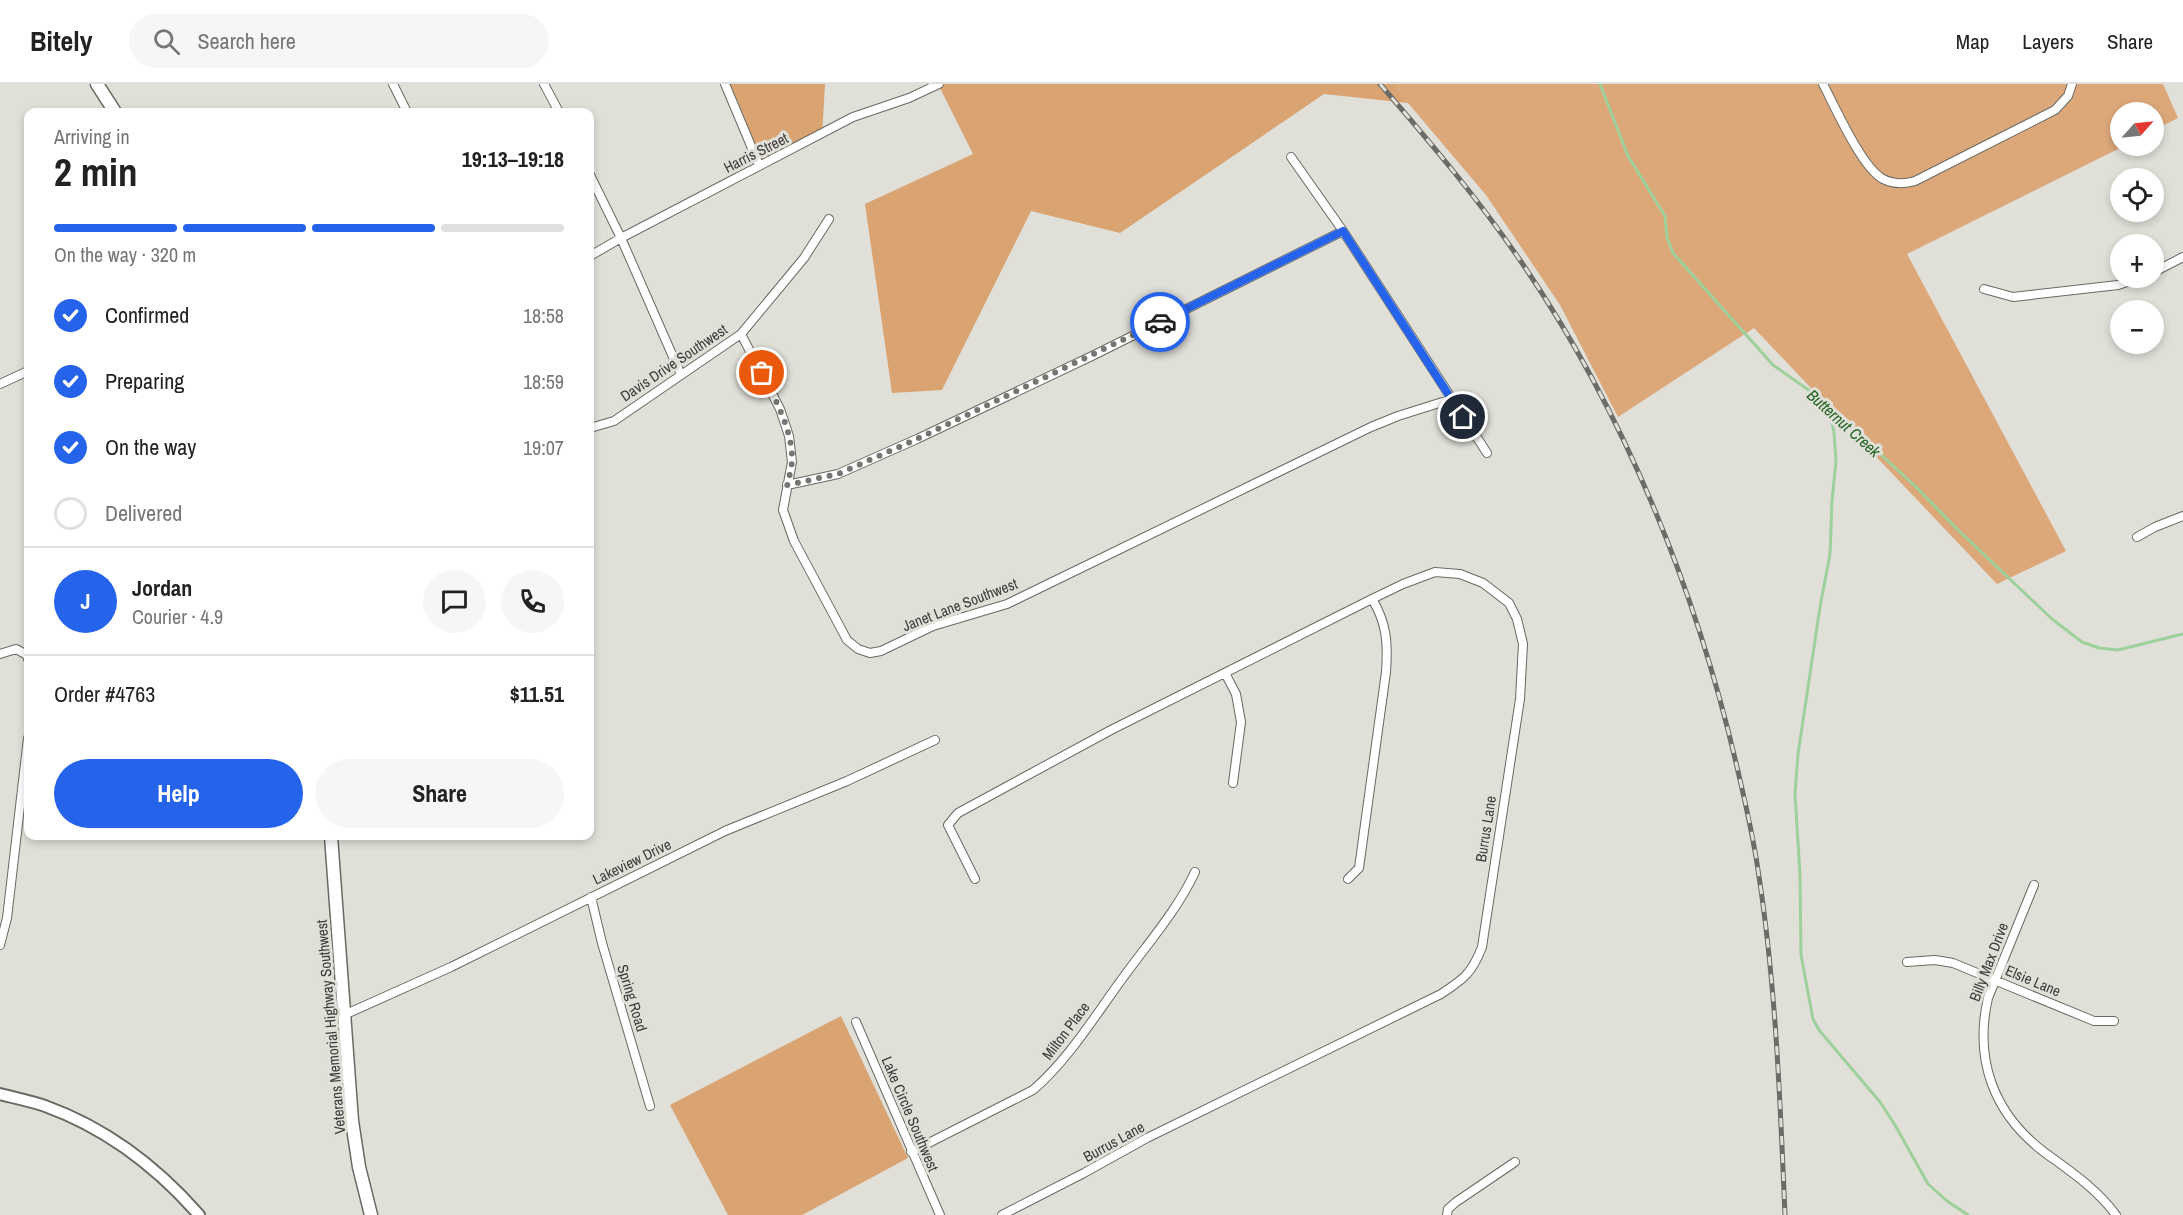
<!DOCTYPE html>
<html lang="en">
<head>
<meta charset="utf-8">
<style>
  body { margin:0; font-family:"Archivo Narrow",sans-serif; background:#f6f6f6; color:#222; height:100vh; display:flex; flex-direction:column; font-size:22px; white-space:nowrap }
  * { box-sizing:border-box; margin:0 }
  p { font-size:20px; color:#767676 }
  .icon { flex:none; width:33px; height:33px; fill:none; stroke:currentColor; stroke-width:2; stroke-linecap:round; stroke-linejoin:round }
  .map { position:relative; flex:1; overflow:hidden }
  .details { position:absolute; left:24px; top:24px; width:570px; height:732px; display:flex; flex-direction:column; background:#fff; border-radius:12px; box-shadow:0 3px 9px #0003 }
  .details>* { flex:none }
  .needle { width:39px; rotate:63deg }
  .controls { position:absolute; left:2110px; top:18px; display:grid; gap:12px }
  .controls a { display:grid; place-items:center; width:54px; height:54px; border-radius:50%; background:#fff; box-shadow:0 3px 9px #0003; font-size:30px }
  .pin { position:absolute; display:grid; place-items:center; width:51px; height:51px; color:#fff; margin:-26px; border:3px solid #fff; border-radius:50%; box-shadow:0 2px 6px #0007 }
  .courier { position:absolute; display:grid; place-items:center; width:60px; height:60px; margin:-30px; border:4px solid #2563eb; border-radius:50%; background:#fff; color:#222; box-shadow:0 2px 8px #0007 }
  .head em { font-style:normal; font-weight:800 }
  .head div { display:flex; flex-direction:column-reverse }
  .head { display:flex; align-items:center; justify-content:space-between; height:102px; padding:0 30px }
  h1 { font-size:39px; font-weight:800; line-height:45px }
  .bar { display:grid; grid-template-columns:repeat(4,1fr); gap:9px 6px; align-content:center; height:72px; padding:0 30px }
  .bar i { height:8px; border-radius:4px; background:#e0e0e0 }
  .bar .selected { background:#2563eb }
  .bar p { grid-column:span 4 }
  .line { display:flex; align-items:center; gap:15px; padding:0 30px; border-top:2px solid #e0e0e0 }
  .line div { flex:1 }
  .round { display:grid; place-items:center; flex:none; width:63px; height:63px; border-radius:32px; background:#f6f6f6 }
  ol { padding:0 30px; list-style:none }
  li { display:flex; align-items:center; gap:18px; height:66px }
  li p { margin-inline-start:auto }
  li .icon { padding:6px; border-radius:50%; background:#2563eb; color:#fff; stroke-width:4 }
  li:last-child { color:#767676 }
  li i { width:33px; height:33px; border:3px solid #e0e0e0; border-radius:50% }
  .primary-button { display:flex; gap:12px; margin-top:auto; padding:12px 30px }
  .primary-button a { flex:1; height:69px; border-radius:36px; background:#2563eb; color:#fff; font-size:24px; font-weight:800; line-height:69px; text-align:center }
  .primary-button a+a { background:#f6f6f6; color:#222 }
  header { display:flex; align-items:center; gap:36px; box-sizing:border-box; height:84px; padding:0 30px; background:#fff; border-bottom:2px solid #e0e0e0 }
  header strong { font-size:28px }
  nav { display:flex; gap:33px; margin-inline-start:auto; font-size:21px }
  .search { width:420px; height:54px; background:#f6f6f6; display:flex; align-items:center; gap:15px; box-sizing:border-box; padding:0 21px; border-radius:33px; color:#767676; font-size:22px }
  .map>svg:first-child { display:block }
  .green { fill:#dca879 }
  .forest { fill:#d9a472 }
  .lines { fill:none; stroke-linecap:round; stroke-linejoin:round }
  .stream { stroke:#9ed09b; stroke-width:3 }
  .street-casing { stroke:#696963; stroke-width:10 }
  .secondary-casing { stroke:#696963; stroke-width:14 }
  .primary-casing { stroke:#696963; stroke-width:15 }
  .street { stroke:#fff; stroke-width:8 }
  .secondary { stroke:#fff; stroke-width:10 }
  .primary { stroke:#fff; stroke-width:12 }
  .rail-casing { stroke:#6c6b68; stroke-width:5 }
  .rail { stroke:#e0dfd8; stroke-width:3; stroke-dasharray:9; stroke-linecap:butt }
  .done { stroke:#767571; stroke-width:6; stroke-dasharray:0 10.8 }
  .route { stroke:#2563eb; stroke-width:8 }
  .labels { text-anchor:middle; stroke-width:6; stroke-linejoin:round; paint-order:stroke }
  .street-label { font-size:15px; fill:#3d3c3a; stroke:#e0dfd8 }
  .water-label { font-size:16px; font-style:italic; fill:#216421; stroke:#e0dfd8 }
</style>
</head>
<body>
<header>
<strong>Bitely</strong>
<div class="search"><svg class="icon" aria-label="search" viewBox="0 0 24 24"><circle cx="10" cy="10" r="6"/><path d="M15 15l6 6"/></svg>Search here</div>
<nav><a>Map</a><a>Layers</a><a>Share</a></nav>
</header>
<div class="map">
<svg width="2183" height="1131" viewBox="0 0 2183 1131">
  <rect width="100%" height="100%" fill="#e0dfd8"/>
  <path class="green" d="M1395,0H2163L2178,34L2154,46V28H2121V62H2124L1907,170L2066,467L1997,500L1754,244L1618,333L1560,221L1486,111L1408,19Z"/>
  <path class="forest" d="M728,0H825L822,53L761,83L744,33Z
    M938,0H1395L1408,19L1324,10L1120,149L1031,127L942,306L892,309L865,120L973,70Z
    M841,932L908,1074L802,1131H728L670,1021Z"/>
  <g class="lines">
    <path class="stream" d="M1600,0L1628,72L1665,132L1667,153L1673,169L1773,281L1817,312L1915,402L1957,445L2052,535L2082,558L2099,564L2118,566L2183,550
      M1829,322L1834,349L1836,377L1832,417L1830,470L1820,523L1798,670L1795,710L1800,791L1801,871L1813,935L1819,946L1880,1018L1895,1041L1928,1100L1947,1117L1968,1131"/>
    <defs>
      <path id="street" d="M393,0L407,28
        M544,0L559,28
        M725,0L759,81
        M1823,0C1835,23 1862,84 1883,95C1893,100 1905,100 1915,97L2055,26L2068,12L2072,0
        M1291,73L1343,147L1487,369
        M590,91L621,154L681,291
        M590,172L621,154L853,33L909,14L939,0
        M2154,188L2183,173
        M1984,205L2013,213L2118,201L2139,194
        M741,250L780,325L789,352L792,378L783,426L794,457L847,556L858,565L870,569L881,567L933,542L1007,520L1371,343L1398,332L1452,315
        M0,300L28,287
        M590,344L614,337L741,250L804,174L829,135
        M787,401L838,390L917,355L1092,272L1343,147
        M2137,453L2155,443L2183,432
        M0,570L16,565L27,571L28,575
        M1225,589L1236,610L1241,638L1233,699
        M975,795L948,741L958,729L1111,646L1372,515
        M2034,801L1988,914C1974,975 1993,1029 2044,1068C2070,1087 2097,1105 2116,1131
        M591,813L602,859L650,1022
        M0,861L7,834L28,654
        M1907,878L1935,876L1953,879L2094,937H2114
        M344,931L451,883L725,747L847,697L935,656
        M856,938L940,1131
        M911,1068L1033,1006C1070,974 1096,930 1125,891C1149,858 1178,825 1195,788
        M1002,1131L1084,1089L1147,1054L1441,910C1464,895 1472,889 1482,863L1520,615L1523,560L1517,535L1509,519L1483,499L1460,490L1435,488L1403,500L1372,515C1387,539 1388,560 1386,588L1359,784L1348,795
        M1447,1131L1448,1125L1456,1118L1515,1078"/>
      <path id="secondary" d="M0,1010C15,1014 31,1017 45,1022C106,1044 157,1083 199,1131"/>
      <path id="primary" d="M97,0L115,28
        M331,752L352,1037L359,1083L371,1131"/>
    </defs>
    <use href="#street" class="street-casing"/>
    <use href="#secondary" class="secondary-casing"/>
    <use href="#primary" class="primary-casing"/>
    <use href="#street" class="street"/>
    <use href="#secondary" class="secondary"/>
    <use href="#primary" class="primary"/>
    <defs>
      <path id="rail" d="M1380,0C1430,58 1480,117 1522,179C1625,330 1696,506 1737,683C1745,717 1753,751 1758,786C1776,901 1780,1015 1785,1131"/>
    </defs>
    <use href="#rail" class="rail-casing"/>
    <use href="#rail" class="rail"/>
  </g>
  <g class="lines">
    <path class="done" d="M762,289C776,317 793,347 792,378C791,386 789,394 787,401L838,390L917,355L1160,238"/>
    <path class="route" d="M1160,238L1343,147L1463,333"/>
  </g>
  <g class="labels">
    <g class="street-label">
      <text transform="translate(756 69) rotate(-27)" y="5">Harris Street</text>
      <text transform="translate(674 279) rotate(-34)" y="5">Davis Drive Southwest</text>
      <text transform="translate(960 521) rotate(-21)" y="5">Janet Lane Southwest</text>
      <text transform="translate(1486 745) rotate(-81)" y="5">Burrus Lane</text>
      <text transform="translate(632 778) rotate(-26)" y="5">Lakeview Drive</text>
      <text transform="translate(1989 878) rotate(-69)" y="5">Billy Max Drive</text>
      <text transform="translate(2033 897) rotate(23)" y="5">Elsie Lane</text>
      <text transform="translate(632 914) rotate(73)" y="5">Spring Road</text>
      <text transform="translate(331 943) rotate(-95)" y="5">Veterans Memorial Highway Southwest</text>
      <text transform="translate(1066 947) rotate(-53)" y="5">Milton Place</text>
      <text transform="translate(910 1030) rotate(67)" y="5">Lake Circle Southwest</text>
      <text transform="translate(1114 1058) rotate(-29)" y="5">Burrus Lane</text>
    </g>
    <g class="water-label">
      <text transform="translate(1844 339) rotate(42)" y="6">Butternut Creek</text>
    </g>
  </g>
</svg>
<div class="controls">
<a><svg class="needle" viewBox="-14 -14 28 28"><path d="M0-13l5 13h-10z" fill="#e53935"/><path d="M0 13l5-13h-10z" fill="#767676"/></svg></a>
<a><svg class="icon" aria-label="locate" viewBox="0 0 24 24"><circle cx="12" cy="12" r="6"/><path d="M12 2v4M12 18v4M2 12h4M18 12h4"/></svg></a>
<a>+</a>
<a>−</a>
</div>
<div class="pin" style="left:762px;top:289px;background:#ea580c"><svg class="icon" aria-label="bag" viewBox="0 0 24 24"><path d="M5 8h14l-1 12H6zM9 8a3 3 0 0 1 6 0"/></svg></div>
<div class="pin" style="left:1463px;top:333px;background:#1f2937"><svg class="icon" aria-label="home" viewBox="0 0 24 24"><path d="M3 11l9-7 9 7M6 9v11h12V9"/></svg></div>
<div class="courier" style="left:1160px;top:238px"><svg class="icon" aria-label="car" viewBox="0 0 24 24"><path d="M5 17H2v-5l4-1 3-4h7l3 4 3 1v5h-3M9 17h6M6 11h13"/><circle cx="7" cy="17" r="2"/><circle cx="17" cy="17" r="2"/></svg></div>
<section class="details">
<div class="head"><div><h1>2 min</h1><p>Arriving in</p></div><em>19:13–19:18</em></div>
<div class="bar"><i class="selected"></i><i class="selected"></i><i class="selected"></i><i></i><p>On the way · 320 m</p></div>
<ol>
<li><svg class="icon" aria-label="check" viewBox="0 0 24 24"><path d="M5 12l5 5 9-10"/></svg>Confirmed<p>18:58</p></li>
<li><svg class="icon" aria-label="check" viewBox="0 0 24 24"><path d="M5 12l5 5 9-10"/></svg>Preparing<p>18:59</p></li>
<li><svg class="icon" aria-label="check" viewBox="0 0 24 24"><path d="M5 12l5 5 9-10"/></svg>On the way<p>19:07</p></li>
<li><i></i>Delivered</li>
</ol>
<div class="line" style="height:108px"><b class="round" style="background:#2563eb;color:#fff">J</b><div><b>Jordan</b><p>Courier · 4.9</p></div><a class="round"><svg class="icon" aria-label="chat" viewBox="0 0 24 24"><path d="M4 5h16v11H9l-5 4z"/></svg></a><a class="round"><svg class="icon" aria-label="phone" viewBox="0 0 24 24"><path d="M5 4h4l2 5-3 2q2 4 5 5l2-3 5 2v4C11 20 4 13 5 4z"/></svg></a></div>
<div class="line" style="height:78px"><div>Order #4763</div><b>$11.51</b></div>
<div class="primary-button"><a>Help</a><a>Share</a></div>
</section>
</div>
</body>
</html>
